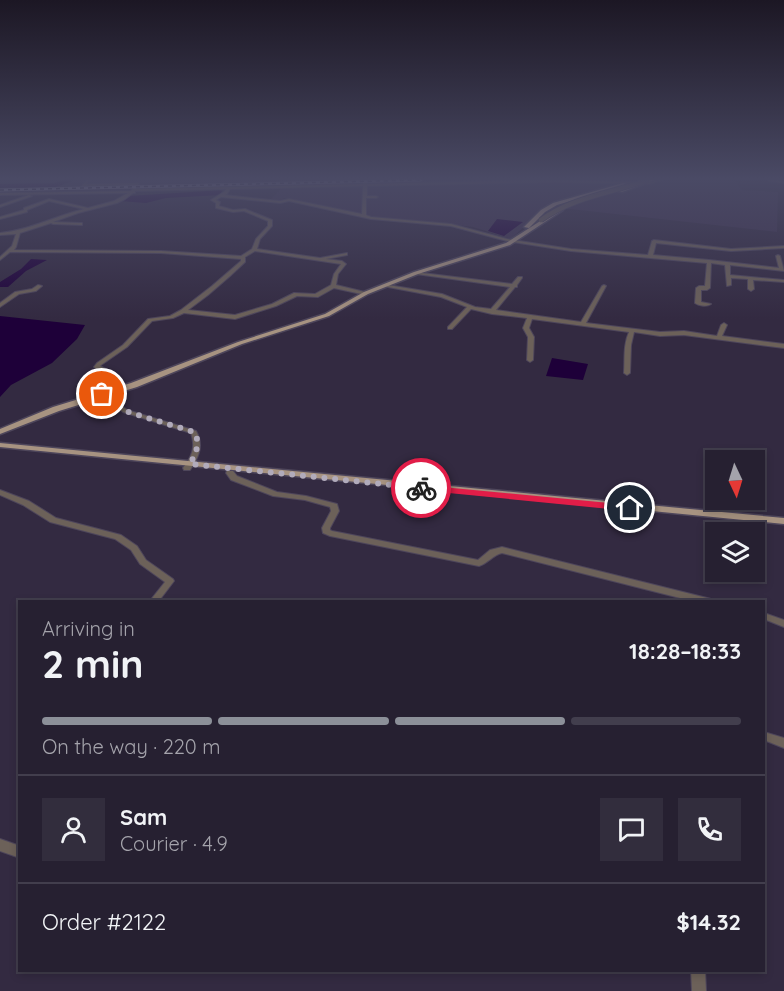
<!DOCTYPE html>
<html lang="en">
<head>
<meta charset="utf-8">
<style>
  body { margin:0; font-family:Quicksand,sans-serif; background:#322d3d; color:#f1f3f6; height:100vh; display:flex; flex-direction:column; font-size:22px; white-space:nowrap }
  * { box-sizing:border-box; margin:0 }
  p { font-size:20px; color:#a4a3ab }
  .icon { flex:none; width:33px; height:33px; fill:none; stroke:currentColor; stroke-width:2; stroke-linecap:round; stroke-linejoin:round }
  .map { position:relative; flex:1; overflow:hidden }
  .panel { position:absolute; left:18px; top:600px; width:747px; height:372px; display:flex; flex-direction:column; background:#262031; border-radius:0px; box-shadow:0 3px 9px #0003,0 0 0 2px #423e4d }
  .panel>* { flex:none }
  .needle { width:39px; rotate:176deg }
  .buttons { position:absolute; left:705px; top:450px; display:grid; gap:12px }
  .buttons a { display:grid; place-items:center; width:60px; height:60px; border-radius:0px; background:#262031; box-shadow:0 3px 9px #0003,0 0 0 2px #423e4d; font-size:30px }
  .pin { position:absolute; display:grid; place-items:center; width:51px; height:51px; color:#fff; margin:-26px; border:3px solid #fff; border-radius:50%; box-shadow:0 2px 6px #0007 }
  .courier { position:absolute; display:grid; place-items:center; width:60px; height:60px; margin:-30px; border:4px solid #e11d48; border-radius:50%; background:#fff; color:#222; box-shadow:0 2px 8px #0007 }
  .summary em { font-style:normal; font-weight:700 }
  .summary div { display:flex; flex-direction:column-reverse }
  .summary { display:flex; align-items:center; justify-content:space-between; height:102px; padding:0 24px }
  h1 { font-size:39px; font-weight:700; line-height:45px }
  .bar { display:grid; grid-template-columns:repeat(4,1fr); gap:9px 6px; align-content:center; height:72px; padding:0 24px }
  .bar i { height:8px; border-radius:4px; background:#423e4d }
  .bar .selected { background:#8c9099 }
  .bar p { grid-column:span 4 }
  .line { display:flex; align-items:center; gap:15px; padding:0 24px; border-top:2px solid #423e4d }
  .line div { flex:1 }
  .round { display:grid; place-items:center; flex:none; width:63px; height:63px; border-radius:0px; background:#322d3d }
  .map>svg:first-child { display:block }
  .built { fill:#3e324f }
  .water { fill:#1e0039 }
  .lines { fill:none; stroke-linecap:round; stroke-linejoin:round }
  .canal { stroke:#1e0039; stroke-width:4 }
  .minor-casing { stroke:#4e465b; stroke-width:2 }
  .major-casing { stroke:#4e465b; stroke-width:3 }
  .minor { fill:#6c6159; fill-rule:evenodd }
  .major { fill:#a79381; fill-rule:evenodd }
  .rail-casing { stroke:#a8a2b2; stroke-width:3 }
  .rail { stroke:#292036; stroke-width:1.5; stroke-dasharray:4; stroke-linecap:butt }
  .minor-bridge-casing { stroke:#4e465b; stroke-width:6; stroke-linecap:butt }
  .minor-bridge { stroke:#6c6159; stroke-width:4.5 }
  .route { fill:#e11d48 }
  .done { stroke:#b1abbb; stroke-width:6; stroke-dasharray:0 10.8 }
</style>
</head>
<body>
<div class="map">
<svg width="784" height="991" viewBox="0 0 784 991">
  <rect width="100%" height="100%" fill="#332a41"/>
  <path class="built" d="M0,180H734L742,190L778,192L777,232L570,209L542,210L511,239L473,227L412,220L380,219L306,204L284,198L278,201L271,199L285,185L0,193Z"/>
  <path class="water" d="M222,190L221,195L166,198L146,203L120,201L129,196Z
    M497,219L523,222L504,236L488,231Z
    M31,259L47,260L26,271L8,287H0V282L21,269Z
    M0,316L85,325L77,339L52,363L11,385L0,397Z
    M552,358L588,364L583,380L546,376Z"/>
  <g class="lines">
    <path class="canal" d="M0,186L55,185L70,180"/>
    <defs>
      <path id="minor" d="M86,180H90L86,184L139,183L136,189L363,184V180H367V184L534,180L649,182L662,180L649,184L556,182L367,186V196H376L378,197L376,198H366V215L371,217L451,224L507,239L571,249L648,255L652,241L654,240L731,249L784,246V248L731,251L656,243L653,255L709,260L779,268L776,256L778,255L780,256L784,271L730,265V275L784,280V282L753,280L754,289L751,291L748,289V279L731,278V285L727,286L725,265L711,263L710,288L707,290H701V302L711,304C707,307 699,306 695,303L696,288L699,286H705L707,263L571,251L507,241L451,226L371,219L289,201L280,203L221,197L216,200L220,202L219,206L233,210L245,209L272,220V226L260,239L257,249L320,258L347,253V255L326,259L342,261L346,264L338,274L336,285L369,293L366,295L334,288L318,297L297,296L276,306L235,319L184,313L173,318L152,321L127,347L101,365L100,366L111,372L113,376L83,399L81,402L79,403L76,401L78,397L107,375L106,374L95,368L94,367L97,363L123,345L148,319L170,316L181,310L212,286L241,261V259L161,253L10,252L0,260V257L12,246L16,234L0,235V233C30,230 55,216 84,209L49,201L27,210V212L0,219V217L24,210V208L49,199L88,208L114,201L128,193L0,195V193L131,191L135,185L82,186ZM363,186L362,214L289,199L280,201L225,195L227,194L230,189ZM226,189L224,192L211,200L216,203V208L233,212L244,211L268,221V226L256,239L252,249L241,256L161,251L14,250L16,247L20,233L51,223L53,224L82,225V223H81L53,222L78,213L117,203L125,199L133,193H135V191ZM255,251L341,264L334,274L331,285L315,294L294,293L272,304L235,315L188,310L208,295L230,276L245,262V257Z
        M767,180L784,181V183L769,181Z
        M29,195L32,196L0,207V205Z
        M414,272L512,284L518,277H522V278L517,285V287H515L496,310L581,322L602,286L604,285L606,286L586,323L660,332L684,331L717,336L721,325L724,323L727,325L722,336L784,344V348L684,335L660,336L634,332L631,345L630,373L627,375L624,373C625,359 623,345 629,332L532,319L529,328L534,337L533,360L530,362L527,360L528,337L523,328L527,318L492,314L471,309L452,329H448V327L467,307L441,297L388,287L386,286L388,285L442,294L475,307L491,309L510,287L416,274H414Z
        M38,285L42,286L36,291L19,294L0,307V303L15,292L32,289Z
        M102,392L127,410L196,431C204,445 199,457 190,470H184L183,468C192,457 196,447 191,433L123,412L100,395L99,394Z
        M227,471H233L237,476L277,492L306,496L337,504L339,511L330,528V530L332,531L478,560L490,550L502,547L711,599L715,602H696L502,553C493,555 488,563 479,566L330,536L323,533L322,528L331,511L330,507L305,500L273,496L231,480L226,473Z
        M0,490L29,501L56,518L121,535L137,546L146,560L173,579L174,581L158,602H149L165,582L140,564L131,550L115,539L50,522L23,505L0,495Z
        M764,613L784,620V627L764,619Z
        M764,732L784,738V748L764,740Z
        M0,839L20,846V858L0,851Z
        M691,970H705L706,991H692Z"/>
      <path id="major" d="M647,180H655L622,192L618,191Z
        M623,183L627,184L557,205L545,212L529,228L524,227L541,210L553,203Z
        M559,209L563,210L510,245L418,274L368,294L329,316L242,344L137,387L59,411L0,434V429L53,407L131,383L238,342L325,314L364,292L414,272L506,243Z
        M0,443L784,518V524L0,447Z"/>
    </defs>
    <use href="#minor" class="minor-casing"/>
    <use href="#major" class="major-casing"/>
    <use href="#minor" class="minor"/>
    <use href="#major" class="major"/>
    <defs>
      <path id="rail" d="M0,190L421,180"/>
    </defs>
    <use href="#rail" class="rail-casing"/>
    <use href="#rail" class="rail"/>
    <defs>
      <path id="minor-bridge" d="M541,220C573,197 611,193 648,180"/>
    </defs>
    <use href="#minor-bridge" class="minor-bridge-casing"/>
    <use href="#minor-bridge" class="minor-bridge"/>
  </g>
  <linearGradient id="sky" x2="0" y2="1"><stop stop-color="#1c1724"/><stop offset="0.56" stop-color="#4a4a65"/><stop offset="1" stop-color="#4a4a65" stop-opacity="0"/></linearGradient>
  <rect width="784" height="319" fill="url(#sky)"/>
  <path class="route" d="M421,485L630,505L635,508L630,511L418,490V486Z"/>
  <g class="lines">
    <path class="done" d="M102,394L125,411L194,432C201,443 196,453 190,464L421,488"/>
  </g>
</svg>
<div class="buttons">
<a><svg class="needle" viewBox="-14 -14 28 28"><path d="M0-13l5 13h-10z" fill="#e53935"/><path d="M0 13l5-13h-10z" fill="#a4a3ab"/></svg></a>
<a><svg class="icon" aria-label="layers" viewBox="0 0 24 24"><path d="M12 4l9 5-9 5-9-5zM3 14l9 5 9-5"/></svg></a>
</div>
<div class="pin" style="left:102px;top:394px;background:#ea580c"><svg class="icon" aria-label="bag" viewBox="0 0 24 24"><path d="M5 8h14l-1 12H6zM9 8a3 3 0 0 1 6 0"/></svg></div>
<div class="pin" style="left:630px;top:508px;background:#1f2937"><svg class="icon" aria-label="home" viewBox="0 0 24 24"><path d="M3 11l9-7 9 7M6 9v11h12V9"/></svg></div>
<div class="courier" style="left:421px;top:488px"><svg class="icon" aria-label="bike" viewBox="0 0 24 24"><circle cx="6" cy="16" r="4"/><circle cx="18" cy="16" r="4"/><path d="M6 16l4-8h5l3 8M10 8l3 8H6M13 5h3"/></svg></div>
<section class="panel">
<div class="summary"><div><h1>2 min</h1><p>Arriving in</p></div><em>18:28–18:33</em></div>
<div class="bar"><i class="selected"></i><i class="selected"></i><i class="selected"></i><i></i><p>On the way · 220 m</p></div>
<div class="line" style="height:108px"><a class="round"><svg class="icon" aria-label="person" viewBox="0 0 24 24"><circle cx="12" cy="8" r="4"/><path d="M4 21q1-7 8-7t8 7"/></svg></a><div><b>Sam</b><p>Courier · 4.9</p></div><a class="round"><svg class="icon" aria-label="chat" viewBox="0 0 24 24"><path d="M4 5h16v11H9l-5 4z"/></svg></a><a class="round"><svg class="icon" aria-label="phone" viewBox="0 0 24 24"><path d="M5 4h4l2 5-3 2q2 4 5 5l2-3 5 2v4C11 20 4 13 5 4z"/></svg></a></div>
<div class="line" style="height:78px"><div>Order #2122</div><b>$14.32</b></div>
</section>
</div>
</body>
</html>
